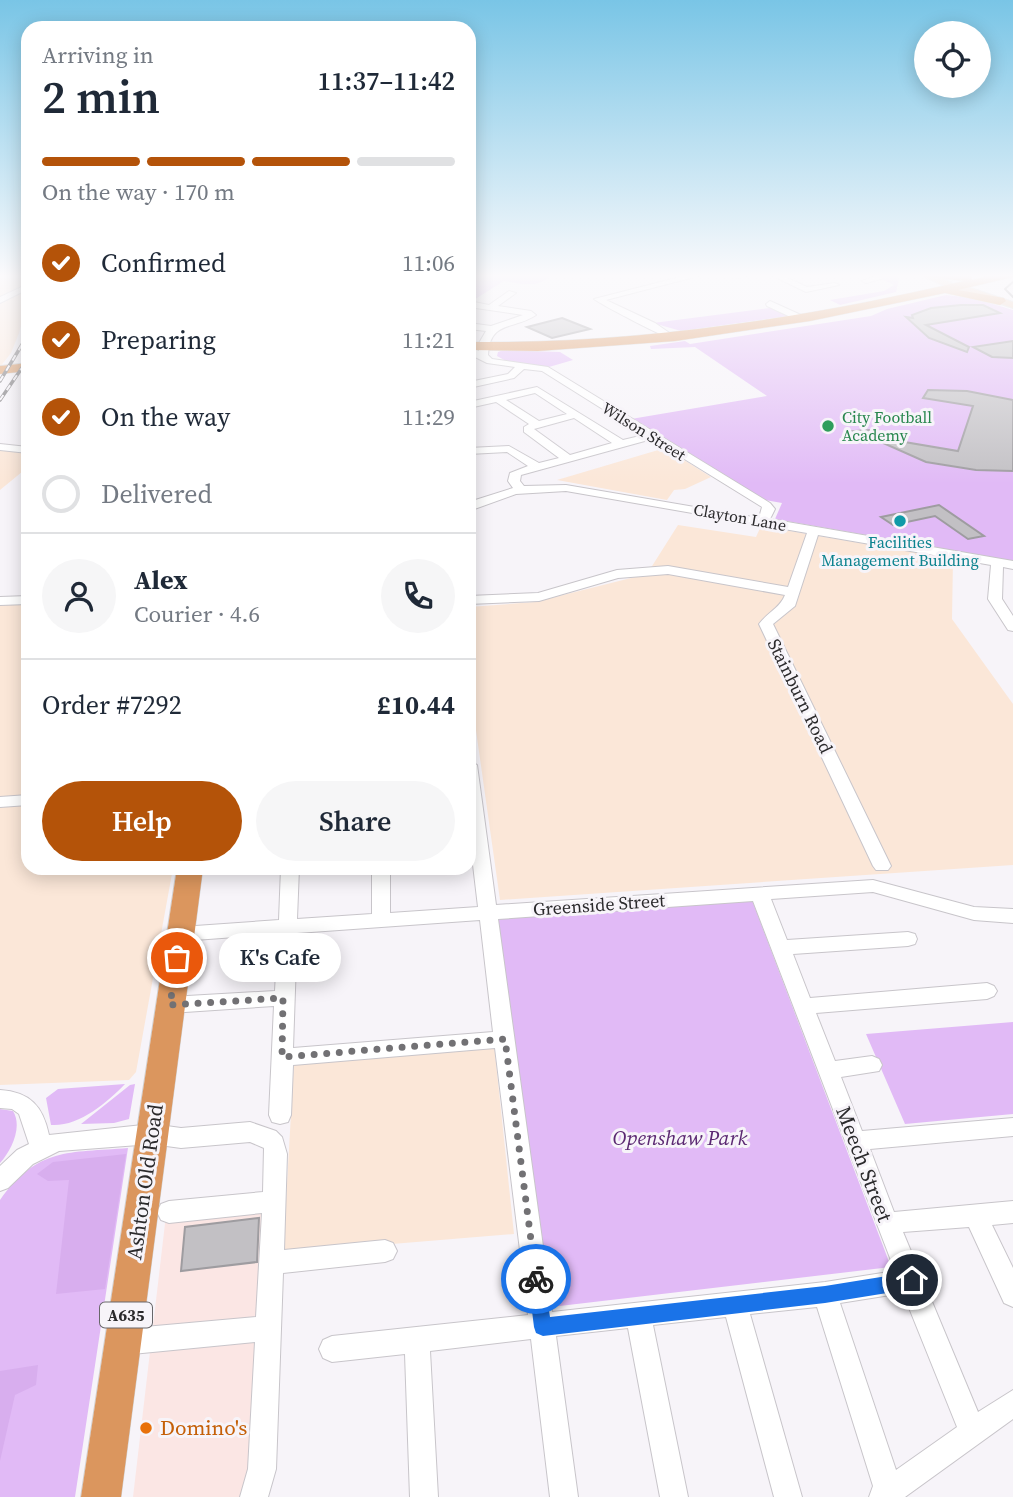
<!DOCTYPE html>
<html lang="en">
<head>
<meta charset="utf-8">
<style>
  body { margin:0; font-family:"Source Serif 4",serif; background:#f6f6f7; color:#1f2937; height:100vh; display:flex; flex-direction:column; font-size:26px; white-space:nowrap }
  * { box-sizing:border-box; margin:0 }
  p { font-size:23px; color:#747a83 }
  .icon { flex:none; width:38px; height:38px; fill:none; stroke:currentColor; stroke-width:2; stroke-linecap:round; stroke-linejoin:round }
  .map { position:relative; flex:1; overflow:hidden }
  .details { position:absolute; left:21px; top:21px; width:455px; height:854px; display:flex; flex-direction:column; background:#fff; border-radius:21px; box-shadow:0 4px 18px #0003 }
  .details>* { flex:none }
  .tools { position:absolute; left:914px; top:21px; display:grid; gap:14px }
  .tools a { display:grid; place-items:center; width:77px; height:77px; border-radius:50%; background:#fff; box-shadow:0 4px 18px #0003; font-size:35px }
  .pin { position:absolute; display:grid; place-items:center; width:60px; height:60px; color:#fff; margin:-30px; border:4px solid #fff; border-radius:50%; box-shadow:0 2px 7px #0007 }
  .courier { position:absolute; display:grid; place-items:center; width:70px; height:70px; margin:-35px; border:5px solid #1a73e8; border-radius:50%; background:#fff; color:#222; box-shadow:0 2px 9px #0007 }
  .bubble { position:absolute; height:49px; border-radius:24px; background:#fff; box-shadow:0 4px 18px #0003; font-size:23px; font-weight:600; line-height:49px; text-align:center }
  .overview em { font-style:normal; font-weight:600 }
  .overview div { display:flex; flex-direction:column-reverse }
  .overview { display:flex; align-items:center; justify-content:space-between; height:119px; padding:0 21px }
  h1 { font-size:46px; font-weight:600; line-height:52px }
  .bar { display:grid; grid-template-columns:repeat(4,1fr); gap:10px 7px; align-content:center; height:84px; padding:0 21px }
  .bar i { height:9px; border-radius:5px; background:#e0e1e3 }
  .bar .selected { background:#b45309 }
  .bar p { grid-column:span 4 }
  .line { display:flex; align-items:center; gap:18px; padding:0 21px; border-top:2px solid #e0e1e3 }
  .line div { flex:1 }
  .round { display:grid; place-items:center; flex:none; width:74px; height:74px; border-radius:37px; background:#f6f6f7 }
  ol { padding:0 21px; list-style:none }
  li { display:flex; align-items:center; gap:21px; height:77px }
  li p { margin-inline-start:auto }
  li .icon { padding:7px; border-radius:50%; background:#b45309; color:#fff; stroke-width:4 }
  li:last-child { color:#747a83 }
  li i { width:38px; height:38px; border:4px solid #e0e1e3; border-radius:50% }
  .primary-button { display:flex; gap:14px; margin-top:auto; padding:14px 21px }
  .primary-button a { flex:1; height:80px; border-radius:42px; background:#b45309; color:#fff; font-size:28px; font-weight:600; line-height:80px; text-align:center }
  .primary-button a+a { background:#f6f6f7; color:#1f2937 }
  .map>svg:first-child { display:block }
  .commercial { fill:#fbe6e4 }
  .industrial { fill:#fbe7d8 }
  .green { fill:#e1baf6 }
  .forest { fill:#d8aeee }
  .building { fill:#c2c0c4; stroke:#9e9ca0; stroke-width:2 }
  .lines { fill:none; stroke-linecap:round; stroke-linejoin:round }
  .minor-casing { stroke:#c8c5ca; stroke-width:2 }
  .major-casing { stroke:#d0d0d1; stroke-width:2 }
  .highway-casing { stroke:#d0d0d1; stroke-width:1 }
  .minor { fill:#fff; fill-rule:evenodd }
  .major { fill:#e9c09e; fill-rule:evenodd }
  .highway { fill:#db965e; fill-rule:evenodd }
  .tram { stroke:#747275; stroke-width:2 }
  .rail-casing { stroke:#747275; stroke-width:3.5 }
  .rail { stroke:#f7f4f9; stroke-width:2; stroke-dasharray:6; stroke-linecap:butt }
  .route { fill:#1a73e8 }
  .done { stroke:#727174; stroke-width:7; stroke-dasharray:0 12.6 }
  .leisure-dot { fill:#2e9e5b; stroke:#f7f4f9; stroke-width:2.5 }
  .culture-dot { fill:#0f9aa8; stroke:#f7f4f9; stroke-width:2.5 }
  .food-dot { fill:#e8710a; stroke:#f7f4f9; stroke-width:2.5 }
  .labels { text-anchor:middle; stroke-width:6; stroke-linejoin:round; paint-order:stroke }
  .far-leisure-label { font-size:16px; fill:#27864d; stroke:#f7f4f9; text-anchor:start }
  .far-street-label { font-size:16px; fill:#2b2a2c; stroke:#f7f4f9 }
  .far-culture-label { font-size:16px; fill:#0d838f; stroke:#f7f4f9 }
  .shield { fill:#f7f4f9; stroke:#68676a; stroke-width:2 }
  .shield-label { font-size:16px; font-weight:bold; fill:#2b2a2c }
  .street-label { font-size:18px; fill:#2b2a2c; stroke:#f7f4f9 }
  .near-park-label { font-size:21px; font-style:italic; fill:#5b2872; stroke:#f7f4f9 }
  .near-street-label { font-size:21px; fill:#2b2a2c; stroke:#f7f4f9 }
  .near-food-label { font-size:21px; fill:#c56008; stroke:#f7f4f9; text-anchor:start }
</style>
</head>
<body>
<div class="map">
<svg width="1013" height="1497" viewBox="0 0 1013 1497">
  <rect width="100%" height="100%" fill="#f7f4f9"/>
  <path class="commercial" d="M270,1206L247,1497H133L166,1215Z"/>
  <path class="industrial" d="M0,274H28L26,304L19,333L11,353L0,367Z
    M665,448L711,477L685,489L674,490L667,500L557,480Z
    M0,450L28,453V467L0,490Z
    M678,525L756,537L761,526L953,559L952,619L1013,704V865L500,900L469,681V607L535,602L647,574Z
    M28,604V868H173L136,1072L129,1080L0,1085V605Z
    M494,1044L514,1234L283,1253L294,1062Z"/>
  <path class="green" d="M469,274H553C538,289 524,284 504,281L472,301H469Z
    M880,274H897L899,279L896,292L840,305L830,300L884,291L894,285L881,279Z
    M946,295L973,298L1013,310V561L775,519L782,503L765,500L631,419L767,396L695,347L651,349L650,346L685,341L690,344L871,316L887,309Z
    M770,308L790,316L681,331L653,323Z
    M504,350L560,352L573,360L549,367L506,361L497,356L498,352Z
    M752,900L891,1267L551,1307L496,918Z
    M1013,1022V1114L905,1124L866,1034Z
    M125,1084C107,1103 78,1127 51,1125L46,1098L58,1089Z
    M135,1084L129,1119L114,1123L81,1124L130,1085Z
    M0,1109L13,1111C23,1127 11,1151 0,1163Z
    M128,1148L75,1497H0V1200C38,1147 68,1153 128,1148Z"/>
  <path class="forest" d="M126,1154L105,1289L56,1294L69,1180L48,1181L37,1174L53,1162Z
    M38,1365L36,1385L15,1395L0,1461V1371Z"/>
  <path class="building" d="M961,305H983L1000,313L926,325L969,347L967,352L929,338L906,317L913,318L912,315L931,308Z
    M562,318L590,329L552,338L527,327Z
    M1013,341V358L992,357L973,347Z
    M928,390L967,391L1013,400V471L976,470L926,462L872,438L861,439L853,431L869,430L875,437L958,451L973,406L923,398Z
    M939,505L984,536L968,539L935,516L893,525L881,517Z
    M259,1218L257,1262L181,1271L185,1227Z"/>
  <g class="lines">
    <defs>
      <path id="minor" d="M692,274H706L606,300L655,323L671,334V338C665,338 602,305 594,299Z
        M736,274H755L737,278L733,276Z
        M769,274H779L807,287L835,283L839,285L806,292Z
        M878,275L881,279L866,283L862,281Z
        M28,284V289L0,303V297Z
        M509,291L516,293L498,306L531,311L536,315C514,330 490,320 488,355L492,359L548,367L770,503L775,509L770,519L1013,561V569L1003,567L1002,599L1013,616V631L1008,630L988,599L991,565L818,535L795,606L773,624L891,866L888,870H876L873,866L759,624C768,612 780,608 785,595L668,574L618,578L539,601L469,604V596L538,593L617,570L668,566L788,587L807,533L566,491L516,494L469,511V502L513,488L508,481L510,473L528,466L507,452L469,454V448L509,446L539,463L559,458L524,432V427L529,424L496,402L469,408V402L537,387L623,440L644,435L542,371L524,369L514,378L469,388V382L508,374L515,367L487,363L469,354V347L479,351V343L486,331L469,329V323L491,326L523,315L469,307V301L489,305ZM535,393L567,414L539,421L506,400ZM574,418L612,443L570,455L534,429ZM652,439L762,507L759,518L566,485L524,486L520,481L521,475Z
        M770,301L801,315L802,317L795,319L767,306L766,304Z
        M0,444L28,447V453L0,450Z
        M28,596V604L0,605V597Z
        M469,760L477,765L496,905L873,880L974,907L1013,909V923L974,920L873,892L771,899L787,940L908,932L915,934L917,939L915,944L908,946L793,954L810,998L987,983L994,986L997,991L994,996L987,999L816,1013L835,1061L872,1056L879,1059L882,1065L879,1071L841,1077L862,1131L1013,1118V1136L870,1149L894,1212L1013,1201V1223L992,1225L1013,1268V1307L1004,1303L969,1227L903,1232L978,1412L1013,1390V1419L905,1497H869L873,1486L817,1307L750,1314L802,1497H774L726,1317L653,1325L688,1497H660L628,1328L556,1336L578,1497H550L531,1339L430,1351L438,1497H410L405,1354L332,1362L323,1358L319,1349L323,1340L332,1336L528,1315L495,1048L293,1065L291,1115L288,1122L280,1124L272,1122L269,1115L274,1006L170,1013L163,1011L160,1005L163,999L170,997L275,991L278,934L181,941L174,939L172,934L174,929L181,927L279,920L281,868H299L297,919L372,914V868H390V913L478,907L469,831ZM753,901L895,1271L825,1282L552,1312L498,919ZM480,920L493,1032L293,1048L297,933ZM903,1293L957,1427L896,1470L840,1303Z
        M28,795V805L0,807V797Z
        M0,1090C30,1092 43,1106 49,1135L152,1124L181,1128L250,1122L276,1131L282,1137L287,1154L284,1250L385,1240L393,1243L397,1251L393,1259L385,1262L283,1273L276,1469L268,1497H240L248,1469L255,1342L122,1355L113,1351L109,1342L113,1333L122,1329L256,1317L262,1213L169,1223L161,1220L157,1212L161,1204L169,1201L263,1192L264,1148L250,1142L181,1148L152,1144L59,1151L33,1164L8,1188L0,1191V1166L17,1150L29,1144L19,1114L12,1109L0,1108Z"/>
      <path id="major" d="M918,274H932L954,284L945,286Z
        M959,284L1013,302V308L955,289V285Z"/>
      <path id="highway" d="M923,274L967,275L971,276L972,280L996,274H1013V277L958,290L1004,298L1006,301L1000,305L945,293L810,321L675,341L538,351L469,350V342C637,344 801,319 964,281L929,277Z
        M28,363V371L0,374V366Z
        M177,868H203L121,1497H81Z"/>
    </defs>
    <use href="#minor" class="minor-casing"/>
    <use href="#major" class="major-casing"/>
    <use href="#highway" class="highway-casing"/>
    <use href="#minor" class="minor"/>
    <use href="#major" class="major"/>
    <use href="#highway" class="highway"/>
    <path class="tram" d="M1013,282L1005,289L1013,297"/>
    <defs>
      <path id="rail" d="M0,381L23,343L28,325
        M0,400L28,359"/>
    </defs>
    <use href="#rail" class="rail-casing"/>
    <use href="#rail" class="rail"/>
  </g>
  <linearGradient id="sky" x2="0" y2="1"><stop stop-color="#79c5e6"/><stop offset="0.57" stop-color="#fbfafc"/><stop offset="1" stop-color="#fbfafc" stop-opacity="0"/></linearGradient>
  <rect width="1013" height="484" fill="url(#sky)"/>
  <path class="route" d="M536,1271L543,1273L550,1317L825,1286L912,1272L918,1274L921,1280L918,1286L912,1289L825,1303L543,1336L536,1333L534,1327L528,1279L530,1273Z"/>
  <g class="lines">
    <path class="done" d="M177,958L170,1005L283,998L282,1057L505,1039L536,1279"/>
  </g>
  <circle class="leisure-dot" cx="828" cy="426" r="7"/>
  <circle class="culture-dot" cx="900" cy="521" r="7"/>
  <circle class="food-dot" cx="146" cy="1428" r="7"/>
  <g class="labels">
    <g class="far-leisure-label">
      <text x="842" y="423">City Football<tspan x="842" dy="18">Academy</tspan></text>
    </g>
    <g class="far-street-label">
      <text transform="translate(644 431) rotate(32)" y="6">Wilson Street</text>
      <text transform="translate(740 517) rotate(10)" y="6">Clayton Lane</text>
    </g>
    <g class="far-culture-label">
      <text x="900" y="548">Facilities<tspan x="900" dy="18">Management Building</tspan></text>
    </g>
    <rect class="shield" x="100" y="1302.5" width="52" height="25" rx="5"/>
    <g class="shield-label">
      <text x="126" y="1321">A635</text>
    </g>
    <g class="street-label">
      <text transform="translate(800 696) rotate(64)" y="6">Stainburn Road</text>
      <text transform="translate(599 905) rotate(-4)" y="6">Greenside Street</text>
    </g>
    <g class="near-park-label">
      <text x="680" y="1145">Openshaw Park</text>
    </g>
    <g class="near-street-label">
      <text transform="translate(864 1164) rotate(69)" y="7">Meech Street</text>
      <text transform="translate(145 1182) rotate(-82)" y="7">Ashton Old Road</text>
    </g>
    <g class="near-food-label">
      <text x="160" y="1435">Domino's</text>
    </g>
  </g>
</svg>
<div class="tools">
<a><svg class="icon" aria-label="locate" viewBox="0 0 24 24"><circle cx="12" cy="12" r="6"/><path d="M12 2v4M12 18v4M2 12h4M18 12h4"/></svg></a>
</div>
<div class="pin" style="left:177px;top:958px;background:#ea580c"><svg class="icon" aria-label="bag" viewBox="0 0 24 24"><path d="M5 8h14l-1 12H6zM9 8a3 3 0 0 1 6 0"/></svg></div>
<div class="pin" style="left:912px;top:1280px;background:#1f2937"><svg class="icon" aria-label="home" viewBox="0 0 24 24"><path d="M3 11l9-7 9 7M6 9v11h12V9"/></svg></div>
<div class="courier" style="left:536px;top:1279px"><svg class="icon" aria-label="bike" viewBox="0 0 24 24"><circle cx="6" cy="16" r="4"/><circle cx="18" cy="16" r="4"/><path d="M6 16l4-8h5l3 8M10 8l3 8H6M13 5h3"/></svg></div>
<div class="bubble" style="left:219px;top:933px;width:122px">K's Cafe</div>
<section class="details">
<div class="overview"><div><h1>2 min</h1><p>Arriving in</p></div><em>11:37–11:42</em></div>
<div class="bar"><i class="selected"></i><i class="selected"></i><i class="selected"></i><i></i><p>On the way · 170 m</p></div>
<ol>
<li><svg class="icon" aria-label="check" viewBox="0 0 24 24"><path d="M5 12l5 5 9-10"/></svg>Confirmed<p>11:06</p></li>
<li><svg class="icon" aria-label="check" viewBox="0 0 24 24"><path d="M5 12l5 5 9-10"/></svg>Preparing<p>11:21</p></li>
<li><svg class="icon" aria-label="check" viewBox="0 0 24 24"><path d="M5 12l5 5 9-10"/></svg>On the way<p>11:29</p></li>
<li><i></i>Delivered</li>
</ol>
<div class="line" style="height:126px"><a class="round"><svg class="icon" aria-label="person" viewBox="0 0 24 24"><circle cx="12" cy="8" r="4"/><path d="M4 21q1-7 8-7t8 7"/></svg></a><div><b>Alex</b><p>Courier · 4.6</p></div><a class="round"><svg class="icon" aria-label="phone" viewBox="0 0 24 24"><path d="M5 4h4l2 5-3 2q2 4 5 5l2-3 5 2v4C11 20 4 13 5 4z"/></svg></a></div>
<div class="line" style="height:91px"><div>Order #7292</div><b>£10.44</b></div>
<div class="primary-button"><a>Help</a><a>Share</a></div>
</section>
</div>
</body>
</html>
